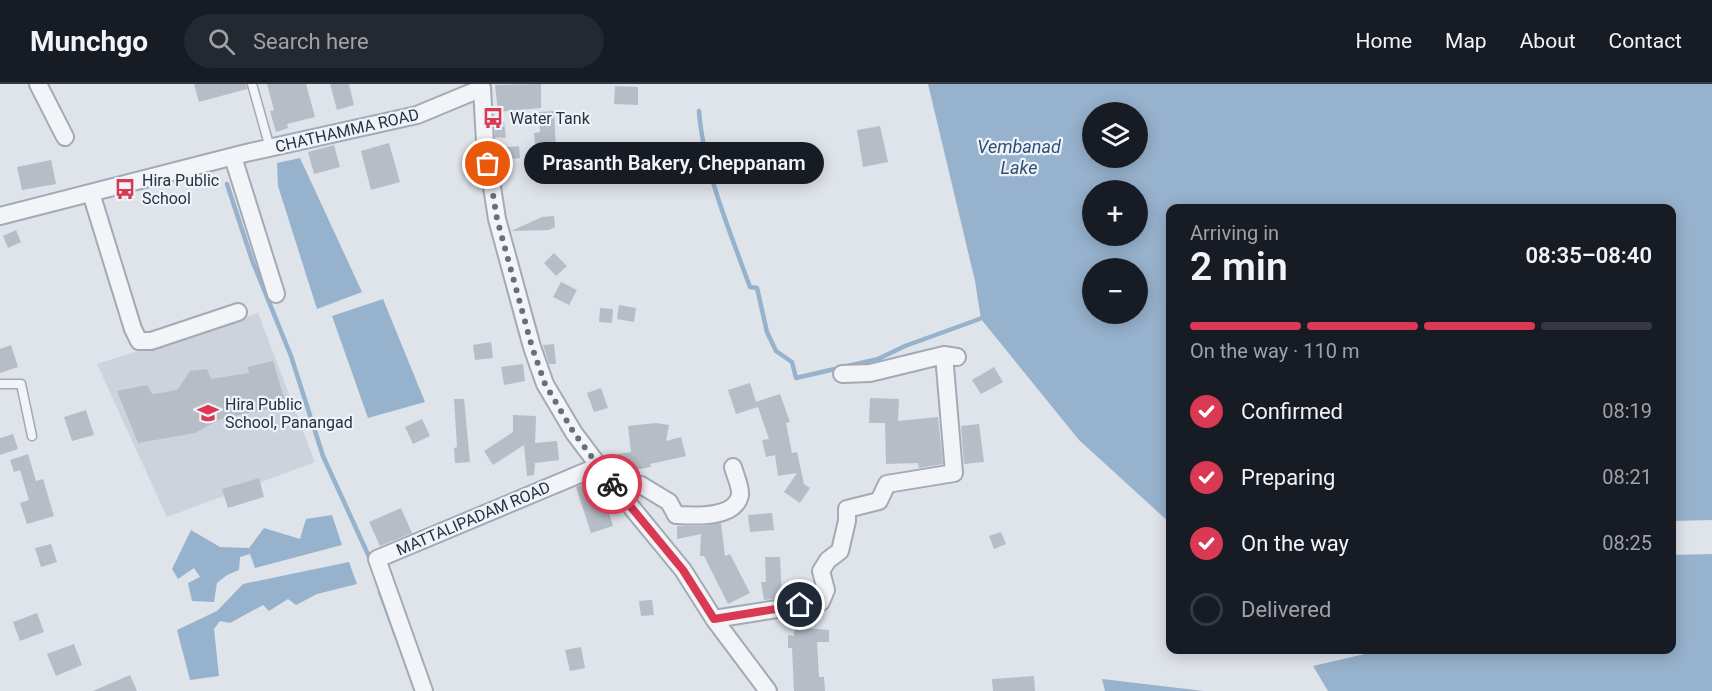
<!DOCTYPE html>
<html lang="en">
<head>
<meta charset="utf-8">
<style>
  body { margin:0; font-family:Roboto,sans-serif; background:#242831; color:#f1f3f6; height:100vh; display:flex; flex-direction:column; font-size:22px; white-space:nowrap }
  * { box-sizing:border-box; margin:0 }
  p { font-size:20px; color:#9ea1a6 }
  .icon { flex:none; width:33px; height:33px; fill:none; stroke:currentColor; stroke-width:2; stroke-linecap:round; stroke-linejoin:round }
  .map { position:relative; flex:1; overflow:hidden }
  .details { position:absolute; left:1166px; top:120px; width:510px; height:450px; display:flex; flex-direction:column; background:#171b24; border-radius:12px; box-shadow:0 3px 15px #0003 }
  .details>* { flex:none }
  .tools { position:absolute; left:1082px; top:18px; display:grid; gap:12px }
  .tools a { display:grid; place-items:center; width:66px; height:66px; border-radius:50%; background:#171b24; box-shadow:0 3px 15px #0003; font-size:30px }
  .pin { position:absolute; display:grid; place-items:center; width:51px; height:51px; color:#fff; margin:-26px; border:3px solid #fff; border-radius:50%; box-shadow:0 2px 6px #0007 }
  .courier { position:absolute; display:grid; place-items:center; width:60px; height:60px; margin:-30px; border:4px solid #da3954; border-radius:50%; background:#fff; color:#222; box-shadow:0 2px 8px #0007 }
  .bubble { position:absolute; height:42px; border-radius:21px; background:#171b24; box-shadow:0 3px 15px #0003; font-size:20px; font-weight:600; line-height:42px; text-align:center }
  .overview em { font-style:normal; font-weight:600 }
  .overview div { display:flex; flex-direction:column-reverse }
  .overview { display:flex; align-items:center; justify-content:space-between; height:102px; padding:0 24px }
  h1 { font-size:39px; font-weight:600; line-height:45px }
  .bar { display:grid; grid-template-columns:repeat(4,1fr); gap:9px 6px; align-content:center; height:72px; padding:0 24px }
  .bar i { height:8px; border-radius:4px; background:#363941 }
  .bar .current { background:#da3954 }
  .bar p { grid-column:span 4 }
  ol { padding:0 24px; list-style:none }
  li { display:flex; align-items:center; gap:18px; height:66px }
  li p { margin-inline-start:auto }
  li .icon { padding:6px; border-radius:50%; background:#da3954; color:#fff; stroke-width:4 }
  li:last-child { color:#9ea1a6 }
  li i { width:33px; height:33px; border:3px solid #363941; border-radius:50% }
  header { display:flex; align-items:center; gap:36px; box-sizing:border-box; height:84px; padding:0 30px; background:#171b24; border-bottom:2px solid #363941 }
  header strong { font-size:28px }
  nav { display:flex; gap:33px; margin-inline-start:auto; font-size:21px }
  .search { width:420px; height:54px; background:#242831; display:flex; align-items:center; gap:15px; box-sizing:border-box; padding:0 21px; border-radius:33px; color:#9ea1a6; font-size:22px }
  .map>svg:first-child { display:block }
  .built { fill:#cdd2dc }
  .water { fill:#97b2cd; fill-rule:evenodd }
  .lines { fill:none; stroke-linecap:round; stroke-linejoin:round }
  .stream { stroke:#97b2cd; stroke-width:4.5 }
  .building { fill:#b6bdc7 }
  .service-casing { stroke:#a4aab4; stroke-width:11 }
  .minor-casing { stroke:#a4aab4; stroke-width:20 }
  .service { stroke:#f2f4f8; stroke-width:8 }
  .minor { stroke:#f2f4f8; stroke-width:16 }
  .done { stroke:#676f7d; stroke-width:6; stroke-dasharray:0 10.8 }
  .route { stroke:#da3954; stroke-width:8 }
  .labels { text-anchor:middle; stroke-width:4.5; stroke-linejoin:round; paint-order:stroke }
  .poi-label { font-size:16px; fill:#263142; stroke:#eff2f7; text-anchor:start }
  .street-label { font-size:16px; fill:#263142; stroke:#eff2f7 }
  .water-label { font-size:18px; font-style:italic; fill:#2d517a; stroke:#eff2f7 }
</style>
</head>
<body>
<header>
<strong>Munchgo</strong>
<div class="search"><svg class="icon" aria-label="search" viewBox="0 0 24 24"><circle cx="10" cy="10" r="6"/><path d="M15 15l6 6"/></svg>Search here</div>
<nav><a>Home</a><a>Map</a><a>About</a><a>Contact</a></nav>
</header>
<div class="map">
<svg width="1712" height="607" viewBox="0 0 1712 607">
  <rect width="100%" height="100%" fill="#dfe3ea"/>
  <path class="built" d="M258,229L315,378L167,433L97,280Z"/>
  <path class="water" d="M928,0H1712V436L1671,437V124H1170V439L1079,356L981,235L975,197ZM1092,28H1137V74H1092ZM1092,106H1137V152H1092ZM1137,184V230H1092V184Z
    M300,74L362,208L317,225L278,102L277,79Z
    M383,215L425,318L368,334L332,232Z
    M332,431L342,461L255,484L250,470L240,473L239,486L227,491L217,499L214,518L192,517L188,499L200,493L194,484L178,495L172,485L191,446L220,463L249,464L264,444L300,455L306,435Z
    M1712,470V607H1328L1313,582L1382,566H1671V471Z
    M349,478L357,500L317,510L296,521L288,515L269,527L263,521L230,539L220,537L214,545L219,592L190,596L177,546L217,527L243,500Z
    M1102,595L1204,607H1105Z"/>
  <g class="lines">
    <path class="stream" d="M699,27C703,84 730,148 750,203L757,204L767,248L776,267L792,278L796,294L878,275L905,262L985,233
      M227,100L252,176L291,272L323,372L371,477
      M380,508L397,554"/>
  </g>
  <path class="building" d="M194,0H246L247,5L199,18Z
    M267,0H306L315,33L287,40L288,44L276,48L270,27L274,26Z
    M330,0H349L354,21L337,26Z
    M541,0V24L498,28L495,1Z
    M615,2L638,3V21L614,20Z
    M554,27L556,67L536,69L534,49L540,48L539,28Z
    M504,37L506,54L495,53V40Z
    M880,42L888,78L863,83L857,46Z
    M389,59L400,98L371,106L361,67Z
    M334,61L340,83L314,90L308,68Z
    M519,62L520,74L498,76L497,64Z
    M51,76L56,100L22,106L17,83Z
    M554,132L555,143L549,146L511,147L542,133Z
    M16,146L21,158L8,164L3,152Z
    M554,169L567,182L556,192L544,179Z
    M561,198L577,206L569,221L553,213Z
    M619,221L636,224L634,238L617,235Z
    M600,224L613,225L612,239L599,238Z
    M491,258L493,274L475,276L473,261Z
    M554,260L556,280H549L543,261Z
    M11,261L18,283L0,289V265Z
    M273,277L286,321L221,335L195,349L138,359L117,307L147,301L152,310L167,308L178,305L190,287L207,285L211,295L249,289L248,283Z
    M523,280L525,297L504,301L501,283Z
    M994,283L1003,298L981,310L972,296Z
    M750,299L756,318L780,310L790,338L786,339L792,369L797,368L804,400L810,404L800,419L784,408L797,389L778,392L775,371L766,373L762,356L769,355L758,323L736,330L728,306Z
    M601,304L608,324L594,328L587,309Z
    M870,314L899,315L898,337L938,333L943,380L919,384L918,379L886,380L885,339H869Z
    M454,315H464L470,378L455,379L454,364L457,363Z
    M86,326L94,351L72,357L64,333Z
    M513,331L536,332L535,359L557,357L559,376L535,379L534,391L527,392L524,361L493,381L484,367L513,348Z
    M422,335L430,352L413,360L405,343Z
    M656,339L669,341L666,357L681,353L686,372L650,380L651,383L617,389L609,378L619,377L618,370L631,368L628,342Z
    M979,340L984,378L964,380L961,342Z
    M13,350L18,365L0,371V354Z
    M28,370L36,397L43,395L54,432L27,440L20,419L29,416L20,386L14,388L10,376Z
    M259,394L264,413L228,424L222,405Z
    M596,395L601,403L613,442L591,449L576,403Z
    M401,424L412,449L380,462L369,438Z
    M772,429L774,446L750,448L748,431Z
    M721,439L725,472L730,470L750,509L728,520L704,472H700L701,450L677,455V442H703Z
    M1001,448L1006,460L994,465L989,452Z
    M51,460L57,478L41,483L35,464Z
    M765,473H780L782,514L764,516L761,498H766Z
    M652,516L654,531L641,532L639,517Z
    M37,529L44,548L20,557L13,538Z
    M794,543L829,546V558H817L819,593H824L825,607H794L792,564H788V551L794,552Z
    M74,560L82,581L56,592L47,570Z
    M581,563L585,584L570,587L565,566Z
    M130,591L137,607H93Z
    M1034,592L1035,607H993L992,595Z"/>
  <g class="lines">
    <defs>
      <path id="service" d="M252,0L270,64
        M0,300H21L32,352"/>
      <path id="minor" d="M38,0L65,53
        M233,73L276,210
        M91,109L133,245L139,257H151L238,228
        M0,132L246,69L417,31L482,4L485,58L497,135L532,263L545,300L574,349L614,402L683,486L714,535L768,607
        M842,290L870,289L944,271L957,273
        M614,402L641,401L669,418L676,431C694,432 735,435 740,411C741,403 735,391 733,383
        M714,535L821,518L826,506L821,487L828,476L840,467L847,437V425L879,417L887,400L954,389L944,271
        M424,607L377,475L599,382"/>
    </defs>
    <use href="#service" class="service-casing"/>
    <use href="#minor" class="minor-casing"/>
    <use href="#service" class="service"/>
    <use href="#minor" class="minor"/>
  </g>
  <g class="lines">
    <path class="done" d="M488,80L497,135L532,263L545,300L574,349L612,400"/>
    <path class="route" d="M612,400L683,486L714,535L800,521"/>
  </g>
  <defs>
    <symbol id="bus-bare" viewBox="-9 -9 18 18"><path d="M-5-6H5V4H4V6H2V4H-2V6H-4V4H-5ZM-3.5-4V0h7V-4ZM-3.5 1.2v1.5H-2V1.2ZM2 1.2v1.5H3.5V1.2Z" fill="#da3954" stroke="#eff2f7" stroke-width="2.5" paint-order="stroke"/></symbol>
    <symbol id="school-bare" viewBox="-9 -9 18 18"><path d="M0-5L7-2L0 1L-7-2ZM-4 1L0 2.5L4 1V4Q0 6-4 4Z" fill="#da3954" stroke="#eff2f7" stroke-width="2.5" paint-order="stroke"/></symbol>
  </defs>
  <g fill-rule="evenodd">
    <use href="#bus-bare" x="478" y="19" width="30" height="30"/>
    <use href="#bus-bare" x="110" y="90" width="30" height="30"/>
    <use href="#school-bare" x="193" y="314" width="30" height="30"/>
  </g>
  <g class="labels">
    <g class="poi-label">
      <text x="510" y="40">Water Tank</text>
      <text x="142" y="102">Hira Public<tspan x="142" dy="18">School</tspan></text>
      <text x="225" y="326">Hira Public<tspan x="225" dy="18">School, Panangad</tspan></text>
    </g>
    <g class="street-label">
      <text transform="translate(347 46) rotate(-13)" y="6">CHATHAMMA ROAD</text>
      <text transform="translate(473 434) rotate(-23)" y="6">MATTALIPADAM ROAD</text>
    </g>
    <g class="water-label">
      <text x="1019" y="69">Vembanad<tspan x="1019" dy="21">Lake</tspan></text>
    </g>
  </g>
</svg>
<div class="tools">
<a><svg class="icon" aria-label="layers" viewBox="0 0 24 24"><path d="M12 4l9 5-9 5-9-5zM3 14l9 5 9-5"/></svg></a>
<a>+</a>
<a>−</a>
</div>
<div class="pin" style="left:488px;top:80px;background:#ea580c"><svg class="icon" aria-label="bag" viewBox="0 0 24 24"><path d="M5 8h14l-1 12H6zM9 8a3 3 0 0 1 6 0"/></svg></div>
<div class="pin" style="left:800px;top:521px;background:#1f2937"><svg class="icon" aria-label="home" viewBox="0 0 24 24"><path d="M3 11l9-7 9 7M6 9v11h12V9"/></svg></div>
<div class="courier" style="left:612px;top:400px"><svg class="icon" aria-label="bike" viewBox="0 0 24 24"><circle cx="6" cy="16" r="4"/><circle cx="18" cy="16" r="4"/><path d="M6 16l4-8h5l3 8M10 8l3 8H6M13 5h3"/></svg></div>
<div class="bubble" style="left:524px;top:58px;width:300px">Prasanth Bakery, Cheppanam</div>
<section class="details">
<div class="overview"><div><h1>2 min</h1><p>Arriving in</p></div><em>08:35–08:40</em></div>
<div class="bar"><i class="current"></i><i class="current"></i><i class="current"></i><i></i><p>On the way · 110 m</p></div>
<ol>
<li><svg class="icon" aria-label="check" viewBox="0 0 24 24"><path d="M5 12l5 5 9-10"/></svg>Confirmed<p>08:19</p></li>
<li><svg class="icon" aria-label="check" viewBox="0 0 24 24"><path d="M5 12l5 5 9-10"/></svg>Preparing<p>08:21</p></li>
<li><svg class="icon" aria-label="check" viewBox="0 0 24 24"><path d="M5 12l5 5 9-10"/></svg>On the way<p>08:25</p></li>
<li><i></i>Delivered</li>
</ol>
</section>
</div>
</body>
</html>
